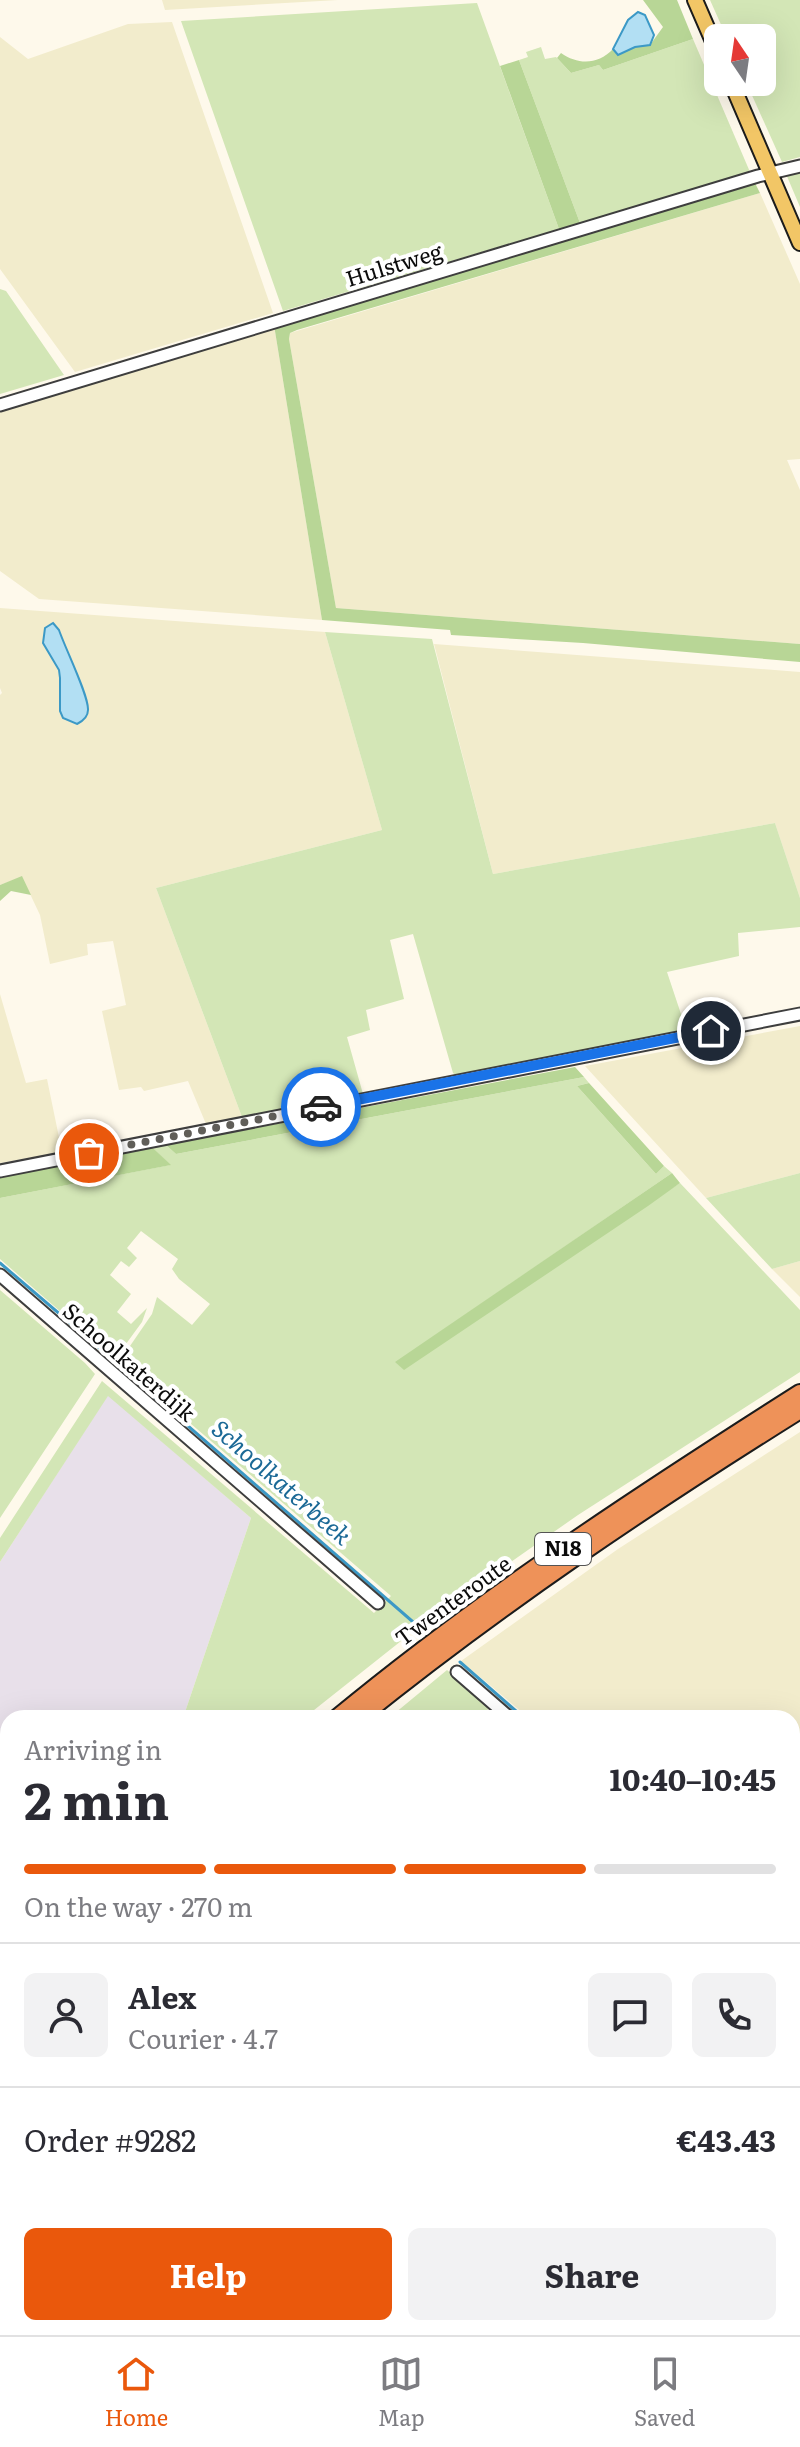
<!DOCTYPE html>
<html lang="en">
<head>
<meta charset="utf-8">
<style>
  body { margin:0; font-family:Literata,serif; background:#f2f2f3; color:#2b2b33; height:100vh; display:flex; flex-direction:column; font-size:30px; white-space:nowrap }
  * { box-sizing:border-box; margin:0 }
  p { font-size:26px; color:#7c7c81 }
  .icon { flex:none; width:44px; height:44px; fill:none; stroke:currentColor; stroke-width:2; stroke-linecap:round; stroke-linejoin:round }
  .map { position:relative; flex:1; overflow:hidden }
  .drawer { position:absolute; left:0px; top:1710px; width:800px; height:626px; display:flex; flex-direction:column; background:#fff; border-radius:24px 24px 0 0; box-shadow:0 8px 32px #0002 }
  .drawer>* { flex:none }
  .needle { width:52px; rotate:347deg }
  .fabs { position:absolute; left:704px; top:24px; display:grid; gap:16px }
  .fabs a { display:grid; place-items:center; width:72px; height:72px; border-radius:12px; background:#fff; box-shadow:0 8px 32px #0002; font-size:40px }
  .pin { position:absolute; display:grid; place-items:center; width:68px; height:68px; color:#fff; margin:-34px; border:4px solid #fff; border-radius:50%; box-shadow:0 2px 8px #0007 }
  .courier { position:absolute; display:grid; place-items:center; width:80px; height:80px; margin:-40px; border:6px solid #1a73e8; border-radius:50%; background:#fff; color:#222; box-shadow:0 2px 10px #0007 }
  .summary em { font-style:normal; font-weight:700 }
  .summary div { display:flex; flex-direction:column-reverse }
  .summary { display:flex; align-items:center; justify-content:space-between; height:136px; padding:0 24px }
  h1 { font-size:52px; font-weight:700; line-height:60px }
  .bar { display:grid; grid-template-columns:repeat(4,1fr); gap:12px 8px; align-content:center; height:96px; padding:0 24px }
  .bar i { height:10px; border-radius:6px; background:#e1e1e2 }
  .bar .current { background:#ea580c }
  .bar p { grid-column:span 4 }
  .line { display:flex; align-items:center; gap:20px; padding:0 24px; border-top:2px solid #e1e1e2 }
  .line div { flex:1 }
  .round { display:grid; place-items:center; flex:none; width:84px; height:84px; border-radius:12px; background:#f2f2f3 }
  .action { display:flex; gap:16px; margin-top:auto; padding:16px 24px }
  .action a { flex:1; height:92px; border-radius:12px; background:#ea580c; color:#fff; font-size:32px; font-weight:700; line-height:92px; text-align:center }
  .action a+a { background:#f2f2f3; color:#2b2b33 }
  .dock { display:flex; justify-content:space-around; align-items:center; height:112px; border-top:2px solid #e1e1e2; background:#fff; font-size:22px; color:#7c7c81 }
  .dock a { display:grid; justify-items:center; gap:4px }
  .dock .current { color:#ea580c }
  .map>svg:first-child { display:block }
  .industrial { fill:#e8e0ea }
  .farmland { fill:#f2eccc; fill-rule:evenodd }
  .green { fill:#d3e6b6 }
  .forest { fill:#b8d696 }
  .water { fill:#b2dff3; stroke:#3c99c6; stroke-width:2 }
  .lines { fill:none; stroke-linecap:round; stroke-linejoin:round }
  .stream { stroke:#3c99c6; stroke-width:3 }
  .minor-casing { stroke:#3e3e3e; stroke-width:15 }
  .major-casing { stroke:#1c1c1c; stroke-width:18 }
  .highway-casing { stroke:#1c1c1c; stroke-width:20 }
  .minor { stroke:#fff; stroke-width:11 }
  .major { stroke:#f2c666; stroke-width:14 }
  .highway { stroke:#ee9259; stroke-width:16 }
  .done { stroke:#605e59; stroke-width:8; stroke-dasharray:0 14.4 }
  .route { stroke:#1a73e8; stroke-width:10 }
  .labels { text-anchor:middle; stroke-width:8; stroke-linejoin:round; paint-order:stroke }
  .shield { fill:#fff; stroke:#545454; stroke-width:2 }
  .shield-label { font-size:20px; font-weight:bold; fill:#0b0b0b }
  .street-label { font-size:22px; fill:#0b0b0b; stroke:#fff }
  .water-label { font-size:24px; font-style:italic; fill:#1b6996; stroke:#fff }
</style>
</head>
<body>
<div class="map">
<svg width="800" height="2335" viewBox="0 0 800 2335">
  <rect width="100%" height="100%" fill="#fef9eb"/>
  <path class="industrial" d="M108,1395L251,1518L183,1718H8V1767H0V1562Z"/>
  <path class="farmland" d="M162,0H338L165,10Z
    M172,22L273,313L75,372L0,269V37L28,59L128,24Z
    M760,193L800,284V459L787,460L800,490V644L336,608L289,339L290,333Z
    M274,325L322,620L39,599L0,571V407Z
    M0,608L325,632L382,830L156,888L242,1117L206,1124L188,1081L144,1091L141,1087L119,1090L102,1011L126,1005L113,941L87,944L88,955L50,964L40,915L22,877L0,885V695L2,693L0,688ZM59,631L75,673L86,698L59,701Z
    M434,644L800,672V898L775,823L493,874Z
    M0,994L26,1083L47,1079L62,1152L0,1163Z
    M800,1026V1173L706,1198L585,1066Z
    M800,1261V1297L772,1269Z
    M800,1432V1952L792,1945V1718H529L461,1661L618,1549Z
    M8,1828V1971L0,1979V1829Z
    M792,2174L800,2181V2271L792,2280Z
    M167,2328H380L378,2335H168Z
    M474,2328H665L661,2335H469Z"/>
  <path class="green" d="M710,0H800V157L782,162L746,82H762V38H727Z
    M477,3L559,229L283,311L181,21Z
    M693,39L750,172L580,223L519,60L528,57L526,52L541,47L545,59L556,57L571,73L599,65L603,70Z
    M800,169V207L786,174Z
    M0,289L6,291L64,375L0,394Z
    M325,632L432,639L493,874L775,823L800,898V927L738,933L739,956L667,972L687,1032L457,1076L453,1073L413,934L390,940L404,999L366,1010L370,1030L347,1037L363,1094L242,1117L156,888L382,830Z
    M584,1077L589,1083L577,1086L656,1174L664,1166L672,1173L395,1363L680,1183L800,1310V1372L578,1515L425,1622L304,1718H183L251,1518L108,1396L0,1562V1538L102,1381L374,1613L391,1596L119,1362L152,1314L157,1297L192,1325L210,1304L179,1279L172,1269L178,1259L141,1231L127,1248L137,1258L129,1267L121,1261L110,1275L131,1294L117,1312L131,1324L147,1308L142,1322L115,1359L0,1259V1198L170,1165L153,1148L166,1145L176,1154Z
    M800,1173V1261L772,1269L706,1198Z
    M0,1290L85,1363L95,1374L0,1518Z
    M447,1670L482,1699L488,1709L483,1718H389Z
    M0,1767H8V1828L0,1829Z
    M795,1979L800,1983V2181L792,2174V1985Z
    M8,2064V2328H167L168,2335H0V2072Z
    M386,2328H474L469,2335H383Z"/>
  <path class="forest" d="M643,0H677L693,39L603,70L599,65L571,73L557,58L561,53C578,65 598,65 613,49L618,55L635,47L650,45L663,27Z
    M519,60L580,223L559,229L500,66Z
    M749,183H755L760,193L297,330L290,333L289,339L336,608L800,644V662L583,643L451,635L450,630L322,620L274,325Z
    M22,876L31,895L11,891L0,901V885Z
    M575,1067L584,1077L176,1154L166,1145Z
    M589,1083L664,1166L656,1174L577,1086Z
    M153,1148L171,1165L0,1198V1177Z
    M672,1173L680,1183L648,1206L404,1370L395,1362Z"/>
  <path class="water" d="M638,12L645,15L654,35L650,45L635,47L618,55L613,49L628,20Z
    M53,623L59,630C65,648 89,696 88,710C88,717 83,721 77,724L63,718L60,711V678L59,670L43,643L45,628Z"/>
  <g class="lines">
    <path class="stream" d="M0,1263L110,1357
      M118,1365L420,1628
      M460,1662L524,1718
      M792,1949L800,1956"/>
    <defs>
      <path id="minor" d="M0,405L758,176L800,166
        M0,1171L800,1014
        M0,1275L378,1603
        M457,1672L510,1718
        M792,1962L800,1969"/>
      <path id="major" d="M695,0L718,53
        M731,82L800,243"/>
      <path id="highway" d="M337,1718C482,1598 641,1494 800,1393
        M359,1718C499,1605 648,1505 800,1410
        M0,2025L8,2017
        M0,2044L8,2036"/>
    </defs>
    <use href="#minor" class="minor-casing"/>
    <use href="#major" class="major-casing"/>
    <use href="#highway" class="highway-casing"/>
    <use href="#minor" class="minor"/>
    <use href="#major" class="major"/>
    <use href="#highway" class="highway"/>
  </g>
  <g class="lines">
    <path class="done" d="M89,1153L321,1107"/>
    <path class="route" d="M321,1107L711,1031"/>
  </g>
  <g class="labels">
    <rect class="shield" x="535" y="1533" width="56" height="32" rx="6"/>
    <g class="shield-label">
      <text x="563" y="1556">N18</text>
    </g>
    <g class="street-label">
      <text transform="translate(394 265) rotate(-17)" y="8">Hulstweg</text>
      <text transform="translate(129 1362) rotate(41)" y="8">Schoolkaterdijk</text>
      <text transform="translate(453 1601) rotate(-36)" y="8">Twenteroute</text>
    </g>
    <g class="water-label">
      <text transform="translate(281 1483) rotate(41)" y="8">Schoolkaterbeek</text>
    </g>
  </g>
</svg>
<div class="fabs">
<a><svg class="needle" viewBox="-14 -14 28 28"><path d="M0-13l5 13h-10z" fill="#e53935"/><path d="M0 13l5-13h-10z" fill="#7c7c81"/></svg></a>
</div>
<div class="pin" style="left:89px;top:1153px;background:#ea580c"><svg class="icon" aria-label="bag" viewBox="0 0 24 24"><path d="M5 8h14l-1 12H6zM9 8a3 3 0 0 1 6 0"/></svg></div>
<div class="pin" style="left:711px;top:1031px;background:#1f2937"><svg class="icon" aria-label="home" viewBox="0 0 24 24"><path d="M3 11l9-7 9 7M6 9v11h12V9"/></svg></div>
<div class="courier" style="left:321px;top:1107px"><svg class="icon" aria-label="car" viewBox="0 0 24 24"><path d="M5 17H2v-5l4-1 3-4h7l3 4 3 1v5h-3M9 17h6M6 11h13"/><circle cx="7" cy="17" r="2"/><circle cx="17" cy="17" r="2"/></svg></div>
<section class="drawer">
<div class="summary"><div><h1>2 min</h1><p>Arriving in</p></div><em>10:40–10:45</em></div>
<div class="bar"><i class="current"></i><i class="current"></i><i class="current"></i><i></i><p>On the way · 270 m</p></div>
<div class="line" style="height:144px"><a class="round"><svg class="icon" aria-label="person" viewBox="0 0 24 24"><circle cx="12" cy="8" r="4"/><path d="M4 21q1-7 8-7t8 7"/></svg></a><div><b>Alex</b><p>Courier · 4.7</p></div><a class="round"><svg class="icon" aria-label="chat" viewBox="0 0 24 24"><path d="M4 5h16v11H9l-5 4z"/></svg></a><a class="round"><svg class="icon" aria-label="phone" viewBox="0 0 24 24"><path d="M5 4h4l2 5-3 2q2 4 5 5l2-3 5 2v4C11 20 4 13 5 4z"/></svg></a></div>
<div class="line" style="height:104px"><div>Order #9282</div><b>€43.43</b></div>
<div class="action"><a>Help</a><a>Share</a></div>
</section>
</div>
<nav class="dock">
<a class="current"><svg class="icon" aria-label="home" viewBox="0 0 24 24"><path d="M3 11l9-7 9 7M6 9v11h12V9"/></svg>Home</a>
<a><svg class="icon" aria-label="map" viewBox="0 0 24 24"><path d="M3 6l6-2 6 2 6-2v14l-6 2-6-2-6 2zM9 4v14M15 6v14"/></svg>Map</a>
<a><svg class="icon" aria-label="saved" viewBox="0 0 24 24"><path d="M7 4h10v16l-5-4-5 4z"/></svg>Saved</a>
</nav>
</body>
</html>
